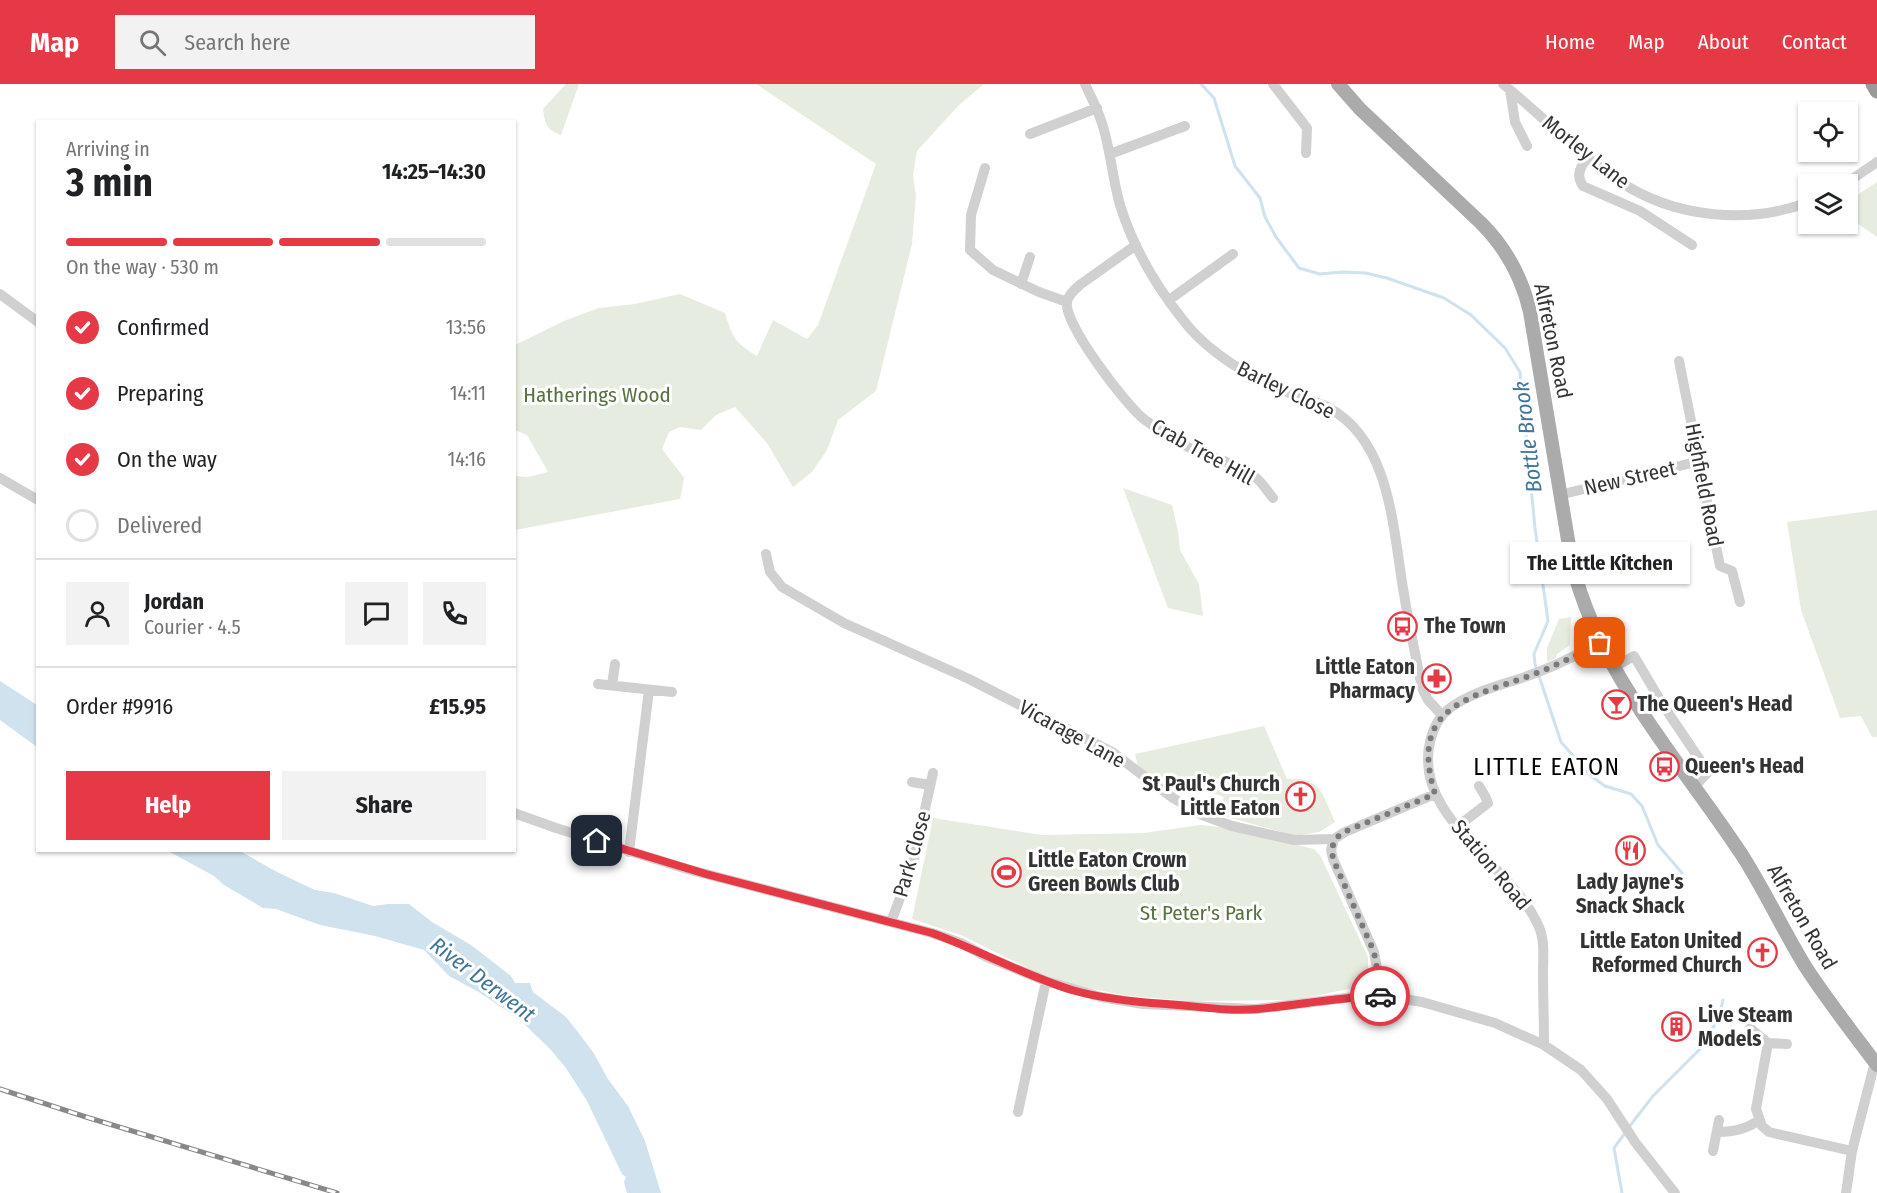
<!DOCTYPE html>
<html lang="en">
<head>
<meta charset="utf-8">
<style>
  body { margin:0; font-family:"Fira Sans Condensed",sans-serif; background:#f2f2f2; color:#202124; height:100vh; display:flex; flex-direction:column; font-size:22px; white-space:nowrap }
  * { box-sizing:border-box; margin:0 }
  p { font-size:20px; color:#757577 }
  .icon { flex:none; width:33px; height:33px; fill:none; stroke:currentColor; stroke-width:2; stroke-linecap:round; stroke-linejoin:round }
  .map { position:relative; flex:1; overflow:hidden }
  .details { position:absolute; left:36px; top:36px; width:480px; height:732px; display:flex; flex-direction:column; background:#fff; border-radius:0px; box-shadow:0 2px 4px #0004 }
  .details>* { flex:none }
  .controls { position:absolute; left:1798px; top:18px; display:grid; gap:12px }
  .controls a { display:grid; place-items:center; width:60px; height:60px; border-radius:0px; background:#fff; box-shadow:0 2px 4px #0004; font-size:30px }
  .pin { position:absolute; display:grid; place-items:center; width:51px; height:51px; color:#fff; margin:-26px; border-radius:12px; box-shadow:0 3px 9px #0006 }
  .courier { position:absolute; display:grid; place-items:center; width:60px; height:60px; margin:-30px; border:4px solid #e63946; border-radius:50%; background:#fff; color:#222; box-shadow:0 2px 8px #0007 }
  .bubble { position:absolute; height:42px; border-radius:0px; background:#fff; box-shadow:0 2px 4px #0004; font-size:20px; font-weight:700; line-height:42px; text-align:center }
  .head em { font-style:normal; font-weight:700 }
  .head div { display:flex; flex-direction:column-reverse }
  .head { display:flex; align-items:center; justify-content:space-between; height:102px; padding:0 30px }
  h1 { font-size:39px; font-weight:700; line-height:45px }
  .bar { display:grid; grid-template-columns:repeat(4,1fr); gap:9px 6px; align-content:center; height:72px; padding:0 30px }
  .bar i { height:8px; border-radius:4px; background:#e0e0e0 }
  .bar .on { background:#e63946 }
  .bar p { grid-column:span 4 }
  .line { display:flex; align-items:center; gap:15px; padding:0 30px; border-top:2px solid #e0e0e0 }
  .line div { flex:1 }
  .round { display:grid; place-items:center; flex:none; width:63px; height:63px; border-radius:0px; background:#f2f2f2 }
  ol { padding:0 30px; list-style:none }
  li { display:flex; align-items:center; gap:18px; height:66px }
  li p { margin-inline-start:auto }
  li .icon { padding:6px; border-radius:50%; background:#e63946; color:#fff; stroke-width:4 }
  li:last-child { color:#757577 }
  li i { width:33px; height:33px; border:3px solid #e0e0e0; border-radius:50% }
  .cta { display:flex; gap:12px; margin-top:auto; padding:12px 30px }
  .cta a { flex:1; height:69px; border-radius:0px; background:#e63946; color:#fff; font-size:24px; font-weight:700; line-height:69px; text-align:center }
  .cta a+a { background:#f2f2f2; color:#202124 }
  header { display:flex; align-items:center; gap:36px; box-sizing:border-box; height:84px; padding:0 30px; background:#e63946; color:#fff }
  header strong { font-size:28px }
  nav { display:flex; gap:33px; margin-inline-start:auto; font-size:21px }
  .search { width:420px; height:54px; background:#f2f2f2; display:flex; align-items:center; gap:15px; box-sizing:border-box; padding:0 21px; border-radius:0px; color:#757577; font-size:22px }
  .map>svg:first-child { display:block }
  .green { fill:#e6ecdf }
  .water { fill:#cfe2ee }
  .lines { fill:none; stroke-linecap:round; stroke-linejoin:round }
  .stream { stroke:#cfe2ee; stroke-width:3 }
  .minor { stroke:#d0d0d0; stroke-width:10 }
  .major { stroke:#ababab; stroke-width:14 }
  .highway { stroke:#9a9a9a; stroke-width:15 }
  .rail-casing { stroke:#888; stroke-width:5 }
  .rail { stroke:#fff; stroke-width:3; stroke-dasharray:9; stroke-linecap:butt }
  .done { stroke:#7a7a7a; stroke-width:6; stroke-dasharray:0 10.8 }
  .route { stroke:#e63946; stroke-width:8 }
  .labels { text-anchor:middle; stroke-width:6; stroke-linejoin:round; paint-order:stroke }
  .street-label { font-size:21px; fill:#333; stroke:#fff }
  .park-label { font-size:21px; fill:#56703f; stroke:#fff }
  .poi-label { font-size:21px; font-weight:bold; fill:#333; stroke:#fff; text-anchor:start }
  .water-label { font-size:22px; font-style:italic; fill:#3f7597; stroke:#fff }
  .quarter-label { font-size:24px; letter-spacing:1.5px; fill:#000; stroke:#fff }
</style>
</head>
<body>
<header>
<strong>Map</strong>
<div class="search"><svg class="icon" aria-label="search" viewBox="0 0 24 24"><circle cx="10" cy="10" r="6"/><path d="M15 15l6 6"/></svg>Search here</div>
<nav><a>Home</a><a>Map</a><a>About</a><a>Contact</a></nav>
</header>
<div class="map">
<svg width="1877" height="1109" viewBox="0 0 1877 1109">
  <rect width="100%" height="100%" fill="#fff"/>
  <path class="green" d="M566,0H579L561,51C546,46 545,39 543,25Z
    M756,0H984L959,21L917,67L913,91L916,112L912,160L876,307L838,336L827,366L812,388L793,403L767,359L735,323L716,331L701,346L680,343L669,348L662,365L684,394L680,415L515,446V392L528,393L548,388L527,351L515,346V261L566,236L599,224L635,220L680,210L725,229C733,254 734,258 757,272L773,236L807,255L818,241L876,80Z
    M1877,98V153L1848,133V117Z
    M1123,404L1172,421L1178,447L1180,466L1199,500L1203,532L1168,524Z
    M1877,426V653H1872L1861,632L1840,634L1801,526L1787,438Z
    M1571,533L1570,561L1557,570L1556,574L1547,578V564L1559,535Z
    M1264,642L1287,695C1322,693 1322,710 1335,738L1319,748L1295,752L1218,730L1224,713L1186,700L1182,711L1138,683L1135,670Z
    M933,734L1042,751L1144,749L1200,741L1229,744L1314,765L1320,771L1368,873V889L1365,896L1358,903L1295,916L1189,917L1128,912L1077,902L1038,889L961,851L912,835Z"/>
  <path class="water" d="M0,597L37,621V663L0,636Z
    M168,767H240L277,788L315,806L334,809L373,822L388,820H409L432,838L471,861L511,892L515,899H530L533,908L566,933L577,947L593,968L608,995L628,1022L645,1057L661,1109H627L624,1098L626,1093L622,1090L587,1017L566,984L550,965L518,934L477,907L449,892L424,866L375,852L320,841L276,825L263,824L224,801L214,792Z"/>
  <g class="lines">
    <path class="stream" d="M1201,0L1214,14L1235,82L1260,114L1265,133L1276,153L1299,184L1320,190L1342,188L1365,189L1387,194L1444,214L1471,231L1505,264L1520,288L1535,444L1548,537L1534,570L1535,580L1561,658L1591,692L1605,702L1631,710L1642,722L1658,761L1682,789
      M1629,1043L1653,1012L1705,960L1719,932L1723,916
      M1622,1109L1614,1064L1625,1049"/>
    <path class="minor" d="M1085,0C1092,15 1100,30 1104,46C1111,71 1113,97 1120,121C1133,163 1156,202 1183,236C1205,265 1237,285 1269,301C1288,310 1310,314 1329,324C1392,358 1393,449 1404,510C1409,542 1416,573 1422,604L1428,616L1442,631
      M1273,0L1307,44L1306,69
      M1503,0C1542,32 1578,69 1619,97C1674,134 1748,141 1809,118
      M1510,6L1515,38L1527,62
      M1030,50L1097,24
      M1110,70L1185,42
      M1588,73C1581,82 1575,91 1583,102L1640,127L1692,161
      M985,84L971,131L970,166L993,186L1039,208L1067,218
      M1845,100L1877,78
      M1136,161L1081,200C1076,204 1068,211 1067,218C1063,239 1127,323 1145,336C1159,346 1176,358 1192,365C1212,374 1238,379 1255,393C1262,398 1267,407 1273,414
      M1021,200L1030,173
      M0,210L38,238
      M1169,216L1233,170
      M1679,277L1720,482L1732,487L1740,518
      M0,394L38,416
      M1559,411L1700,377
      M766,470L770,488L782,503L844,539L969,595L1112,668L1173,714L1202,731L1232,742L1294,756L1334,755L1345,748L1435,710
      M1613,584L1634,572L1663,621L1708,688L1694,703
      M598,600L672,608
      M612,601L615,580
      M912,698L930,701
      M514,729L556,744L687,785L932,849L961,859L987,873L1046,897L1101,913L1143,920L1255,925L1354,913L1385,912L1422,918L1495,939L1544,961L1581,986L1607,1015L1635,1058L1675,1109
      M1457,743L1488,719L1485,712L1479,702
      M1334,755L1331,766L1333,775L1374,868L1382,912
      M629,768L649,606
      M891,838L913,779L933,689
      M1750,944L1768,959L1787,960
      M1768,959L1756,1025L1762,1042L1769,1048L1852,1067
      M1544,961C1544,937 1543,913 1543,888C1543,874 1545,857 1539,843C1514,782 1412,734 1430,658C1433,644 1438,633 1450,624C1473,607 1503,601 1530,591C1554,583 1577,571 1600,559
      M1018,1028L1046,897
      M1717,1048C1732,1048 1746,1046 1759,1036
      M1713,1067L1719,1036
      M1846,1109L1852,1067L1875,978"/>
    <path class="major" d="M1338,0L1360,25L1481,139C1506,164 1522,193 1530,228L1572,480C1601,594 1679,675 1742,771C1765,807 1783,846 1805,882C1827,916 1852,948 1877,981"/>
    <path class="highway" d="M1873,0L1877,7"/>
    <defs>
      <path id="rail" d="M0,1005L86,1033L337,1109"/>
    </defs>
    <use href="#rail" class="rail-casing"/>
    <use href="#rail" class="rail"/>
  </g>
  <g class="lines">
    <path class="done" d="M1380,912H1382L1374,868L1333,775C1331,762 1333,755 1344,748L1435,710C1409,625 1464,615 1529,592C1553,583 1577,571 1600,559"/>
    <path class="route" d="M597,757L706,790L932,849C979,866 1023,891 1072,906C1103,915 1134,918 1166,920C1197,922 1227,928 1258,925C1299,921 1339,913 1380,912"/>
  </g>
  <defs>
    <symbol id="bus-ring" viewBox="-11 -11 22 22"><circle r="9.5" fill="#fff" stroke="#e63946" stroke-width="1.5"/><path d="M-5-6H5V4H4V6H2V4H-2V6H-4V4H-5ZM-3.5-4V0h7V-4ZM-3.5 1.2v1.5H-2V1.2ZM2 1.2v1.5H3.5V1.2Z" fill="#e63946"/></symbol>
    <symbol id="pharmacy-ring" viewBox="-11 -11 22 22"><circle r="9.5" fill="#fff" stroke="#e63946" stroke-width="1.5"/><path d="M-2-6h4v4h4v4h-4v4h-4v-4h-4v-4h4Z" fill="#e63946"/></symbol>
    <symbol id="bar-ring" viewBox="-11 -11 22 22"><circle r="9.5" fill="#fff" stroke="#e63946" stroke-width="1.5"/><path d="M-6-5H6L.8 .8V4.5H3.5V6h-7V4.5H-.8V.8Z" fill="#e63946"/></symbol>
    <symbol id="church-ring" viewBox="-11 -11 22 22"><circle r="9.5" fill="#fff" stroke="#e63946" stroke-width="1.5"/><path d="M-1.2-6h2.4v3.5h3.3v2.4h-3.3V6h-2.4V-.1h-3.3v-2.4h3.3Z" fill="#e63946"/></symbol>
    <symbol id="restaurant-ring" viewBox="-11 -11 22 22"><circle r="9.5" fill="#fff" stroke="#e63946" stroke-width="1.5"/><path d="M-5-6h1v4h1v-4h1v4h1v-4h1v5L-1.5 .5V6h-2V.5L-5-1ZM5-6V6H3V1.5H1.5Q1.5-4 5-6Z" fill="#e63946"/></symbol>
    <symbol id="stadium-ring" viewBox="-11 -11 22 22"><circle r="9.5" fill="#fff" stroke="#e63946" stroke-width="1.5"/><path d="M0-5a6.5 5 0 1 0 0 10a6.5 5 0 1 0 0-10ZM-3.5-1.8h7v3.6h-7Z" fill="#e63946"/></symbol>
    <symbol id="building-ring" viewBox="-11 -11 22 22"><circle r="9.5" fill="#fff" stroke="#e63946" stroke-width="1.5"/><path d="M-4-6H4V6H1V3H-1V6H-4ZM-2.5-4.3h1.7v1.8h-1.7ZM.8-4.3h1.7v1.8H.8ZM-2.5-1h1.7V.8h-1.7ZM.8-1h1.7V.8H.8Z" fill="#e63946"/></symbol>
  </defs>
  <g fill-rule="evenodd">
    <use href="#bus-ring" x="1386" y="526" width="33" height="33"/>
    <use href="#pharmacy-ring" x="1420" y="578" width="33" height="33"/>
    <use href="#bar-ring" x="1600" y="604" width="33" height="33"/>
    <use href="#bus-ring" x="1648" y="666" width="33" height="33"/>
    <use href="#church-ring" x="1284" y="696" width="33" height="33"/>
    <use href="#restaurant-ring" x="1614" y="750" width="33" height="33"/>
    <use href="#stadium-ring" x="990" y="772" width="33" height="33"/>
    <use href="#church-ring" x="1746" y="852" width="33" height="33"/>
    <use href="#building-ring" x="1660" y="926" width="33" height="33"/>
  </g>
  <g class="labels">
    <g class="street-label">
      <text transform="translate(1586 68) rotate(38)" y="7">Morley Lane</text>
      <text transform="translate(1553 257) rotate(78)" y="7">Alfreton Road</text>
      <text transform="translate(1286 306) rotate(26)" y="7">Barley Close</text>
      <text transform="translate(1203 368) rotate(29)" y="7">Crab Tree Hill</text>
      <text transform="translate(1630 394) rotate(-13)" y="7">New Street</text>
      <text transform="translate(1704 401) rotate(79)" y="7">Highfield Road</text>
      <text transform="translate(1072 650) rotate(29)" y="7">Vicarage Lane</text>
      <text transform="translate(912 770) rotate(-74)" y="7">Park Close</text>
      <text transform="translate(1491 781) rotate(50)" y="7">Station Road</text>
      <text transform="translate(1802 833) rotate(60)" y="7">Alfreton Road</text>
    </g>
    <g class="park-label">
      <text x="597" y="318">Hatherings Wood</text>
      <text x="1201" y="836">St Peter's Park</text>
    </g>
    <g class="poi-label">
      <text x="1424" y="549">The Town</text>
      <text x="1415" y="590" text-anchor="end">Little Eaton<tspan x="1415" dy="24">Pharmacy</tspan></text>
      <text x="1637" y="627">The Queen's Head</text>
      <text x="1685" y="689">Queen's Head</text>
      <text x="1280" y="707" text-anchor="end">St Paul's Church<tspan x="1280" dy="24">Little Eaton</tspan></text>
      <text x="1028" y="783">Little Eaton Crown<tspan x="1028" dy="24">Green Bowls Club</tspan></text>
      <text x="1630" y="805" text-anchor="middle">Lady Jayne's<tspan x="1630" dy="24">Snack Shack</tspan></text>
      <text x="1742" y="864" text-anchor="end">Little Eaton United<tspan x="1742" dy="24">Reformed Church</tspan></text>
      <text x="1698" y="938">Live Steam<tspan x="1698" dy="24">Models</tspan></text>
    </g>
    <g class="water-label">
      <text transform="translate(1527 353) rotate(-97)" y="8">Bottle Brook</text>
      <text transform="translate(483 895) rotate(37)" y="8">River Derwent</text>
    </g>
    <g class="quarter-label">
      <text x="1547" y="691">LITTLE EATON</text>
    </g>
  </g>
</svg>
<div class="controls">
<a><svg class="icon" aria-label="locate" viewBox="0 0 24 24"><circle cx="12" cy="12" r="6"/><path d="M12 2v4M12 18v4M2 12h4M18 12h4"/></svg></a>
<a><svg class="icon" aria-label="layers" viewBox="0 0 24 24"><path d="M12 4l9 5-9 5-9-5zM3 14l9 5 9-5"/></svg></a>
</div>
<div class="pin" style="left:1600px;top:559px;background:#ea580c"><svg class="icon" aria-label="bag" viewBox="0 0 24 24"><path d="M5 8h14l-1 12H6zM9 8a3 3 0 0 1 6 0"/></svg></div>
<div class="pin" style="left:597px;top:757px;background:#1f2937"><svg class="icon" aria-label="home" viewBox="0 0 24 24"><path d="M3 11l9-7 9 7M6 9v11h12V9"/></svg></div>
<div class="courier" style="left:1380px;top:912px"><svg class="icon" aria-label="car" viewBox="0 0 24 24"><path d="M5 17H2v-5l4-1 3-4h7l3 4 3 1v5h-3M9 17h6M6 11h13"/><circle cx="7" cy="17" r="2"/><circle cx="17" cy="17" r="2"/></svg></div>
<div class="bubble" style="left:1510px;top:458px;width:180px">The Little Kitchen</div>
<section class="details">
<div class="head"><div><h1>3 min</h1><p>Arriving in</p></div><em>14:25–14:30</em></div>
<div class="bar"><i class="on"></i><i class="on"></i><i class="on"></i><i></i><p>On the way · 530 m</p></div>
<ol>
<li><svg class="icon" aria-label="check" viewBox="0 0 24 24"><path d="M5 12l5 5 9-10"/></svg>Confirmed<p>13:56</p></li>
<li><svg class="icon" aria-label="check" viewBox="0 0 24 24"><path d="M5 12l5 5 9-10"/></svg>Preparing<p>14:11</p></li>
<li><svg class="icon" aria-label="check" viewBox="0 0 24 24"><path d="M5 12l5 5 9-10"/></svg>On the way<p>14:16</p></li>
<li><i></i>Delivered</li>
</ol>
<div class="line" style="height:108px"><a class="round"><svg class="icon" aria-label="person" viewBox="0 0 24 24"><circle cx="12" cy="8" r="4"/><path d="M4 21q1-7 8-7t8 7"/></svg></a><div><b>Jordan</b><p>Courier · 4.5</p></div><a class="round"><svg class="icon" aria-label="chat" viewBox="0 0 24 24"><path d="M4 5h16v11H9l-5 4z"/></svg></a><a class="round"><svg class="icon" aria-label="phone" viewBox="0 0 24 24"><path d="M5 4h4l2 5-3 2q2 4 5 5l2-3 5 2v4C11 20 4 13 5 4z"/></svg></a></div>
<div class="line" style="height:78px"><div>Order #9916</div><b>£15.95</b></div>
<div class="cta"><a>Help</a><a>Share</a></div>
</section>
</div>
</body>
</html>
